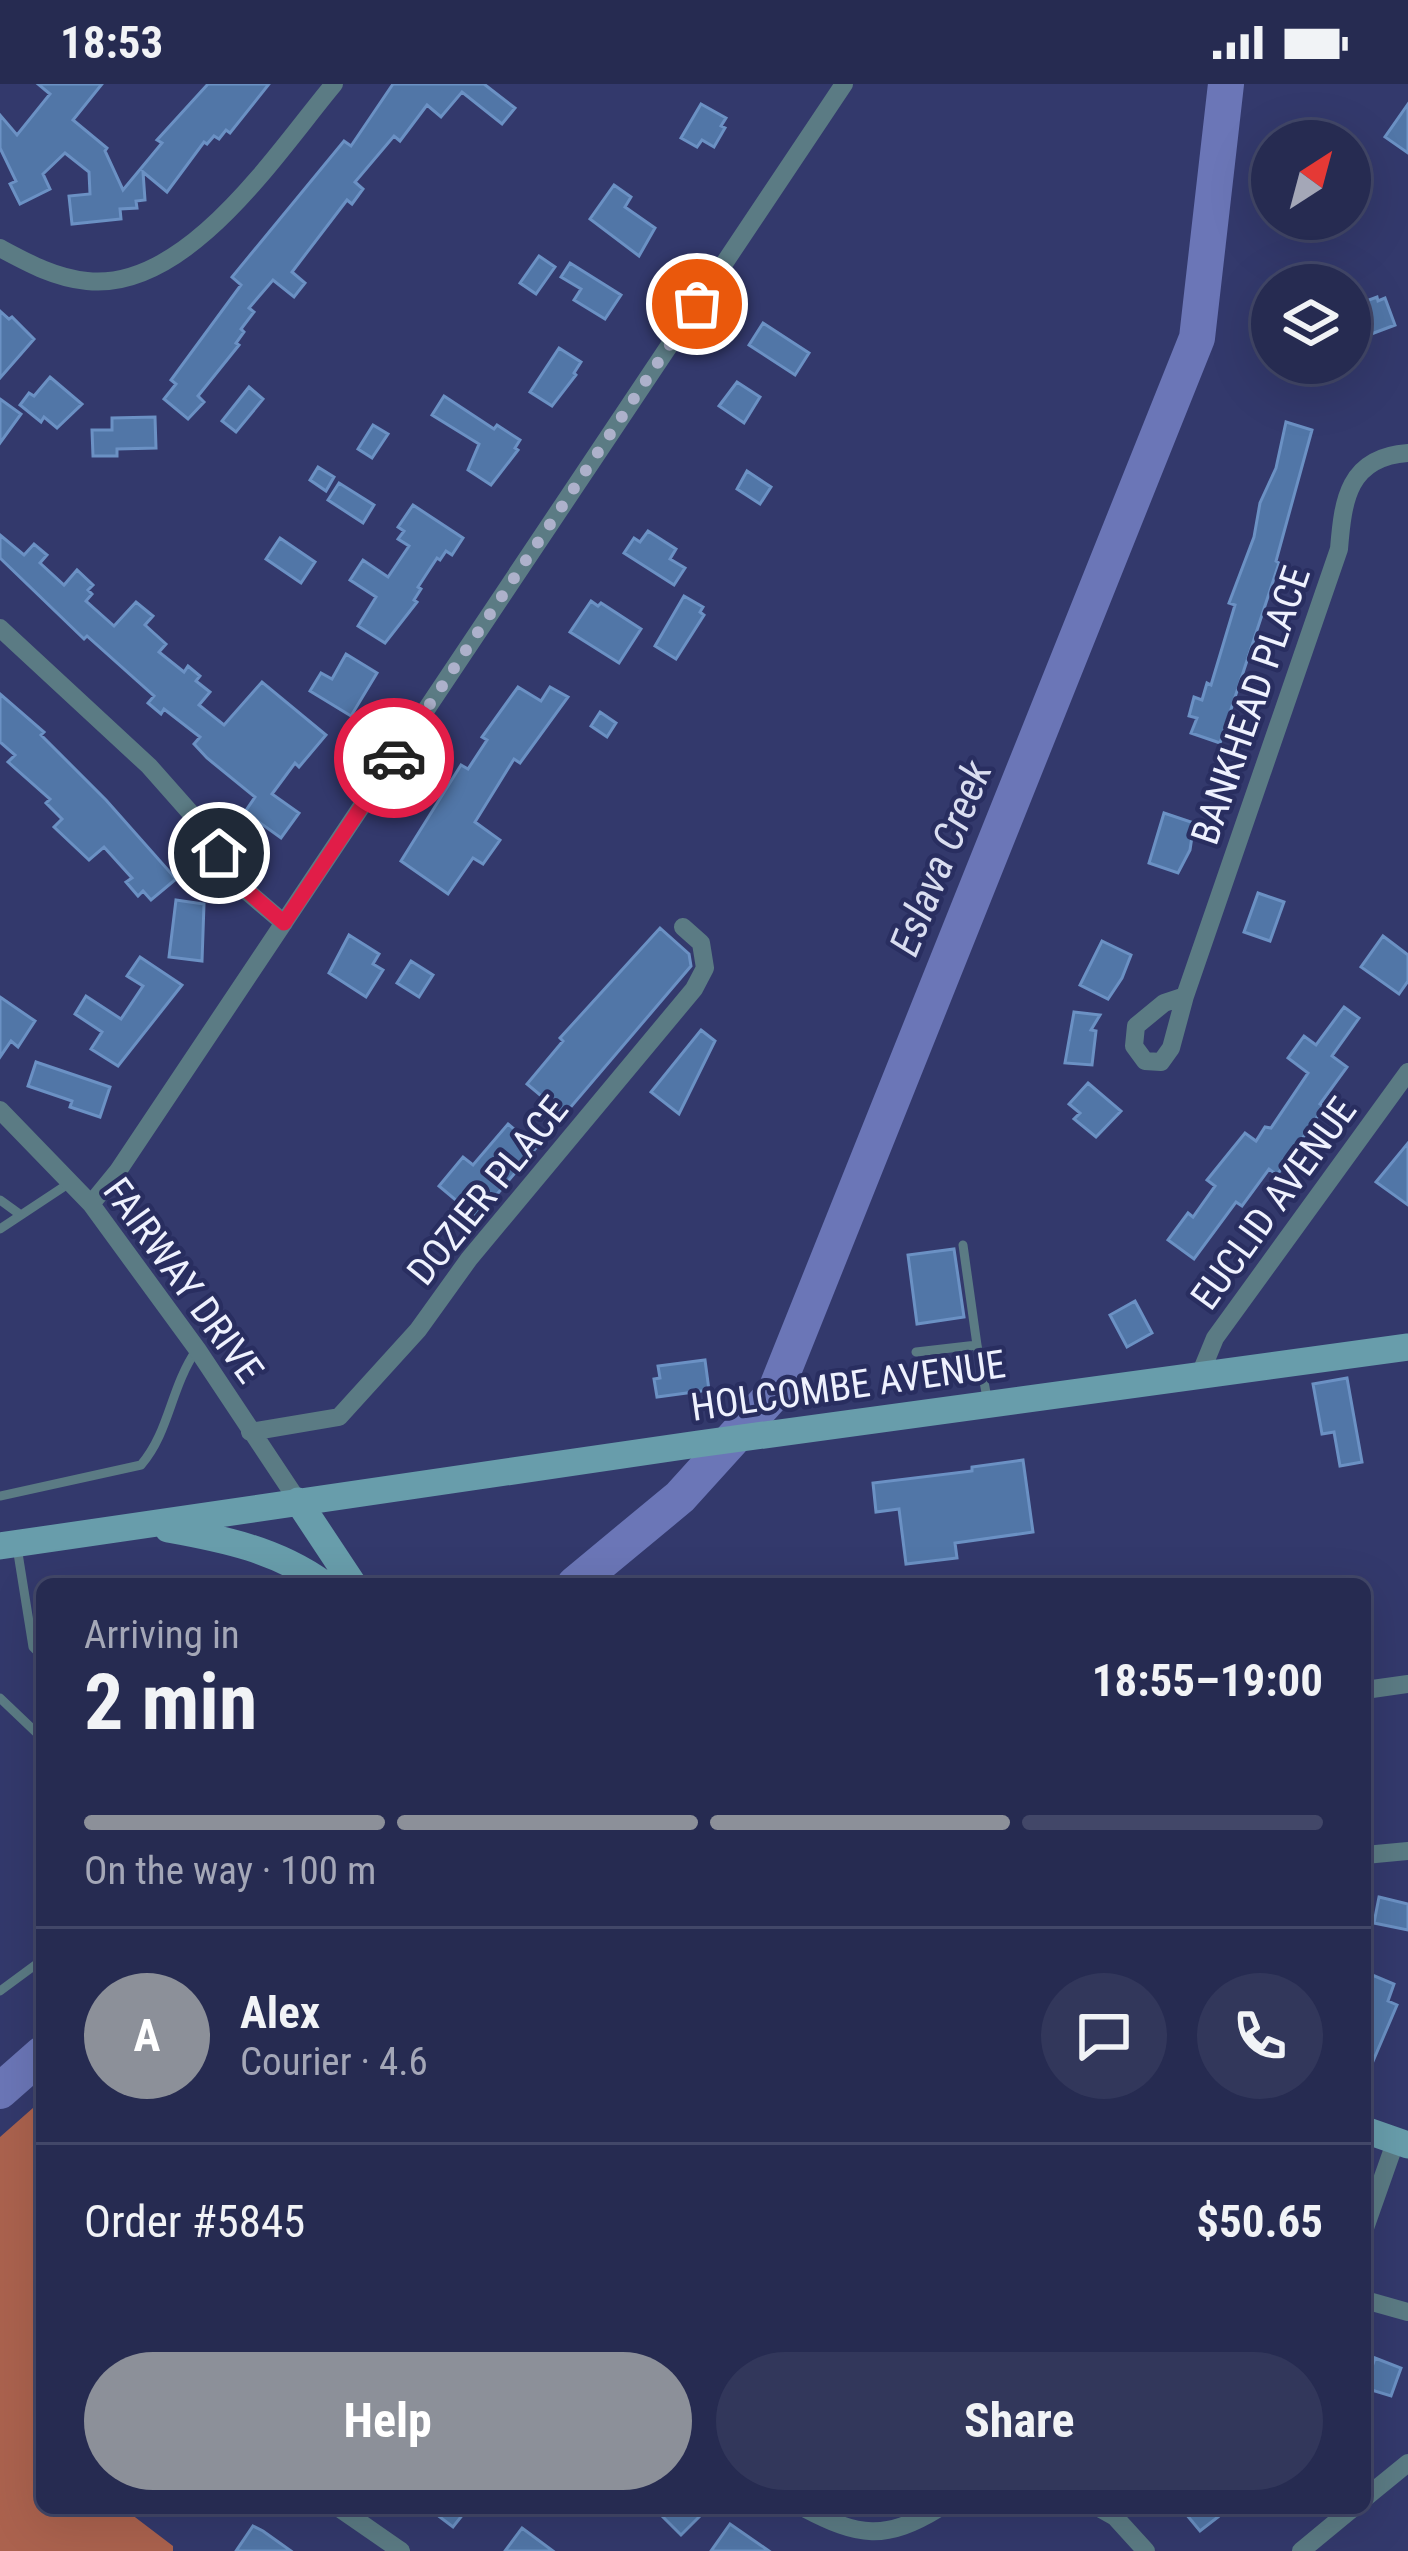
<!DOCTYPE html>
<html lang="en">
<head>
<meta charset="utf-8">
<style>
  body { margin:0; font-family:"Roboto Condensed",sans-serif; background:#32375b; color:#f1f3f6; height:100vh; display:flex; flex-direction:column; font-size:45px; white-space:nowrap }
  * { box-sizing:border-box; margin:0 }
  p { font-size:39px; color:#a4a7b7 }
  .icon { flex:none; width:66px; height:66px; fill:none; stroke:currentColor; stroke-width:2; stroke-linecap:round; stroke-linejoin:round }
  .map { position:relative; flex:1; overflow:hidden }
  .side { position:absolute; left:36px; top:1494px; width:1335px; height:936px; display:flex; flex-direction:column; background:#262b51; border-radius:18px; box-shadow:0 12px 48px #0002,0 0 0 3px #424768 }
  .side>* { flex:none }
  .needle { width:78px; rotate:36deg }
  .tools { position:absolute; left:1251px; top:36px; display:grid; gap:24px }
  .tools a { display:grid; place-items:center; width:120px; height:120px; border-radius:50%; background:#262b51; box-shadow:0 12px 48px #0002,0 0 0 3px #424768; font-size:60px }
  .pin { position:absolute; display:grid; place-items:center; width:102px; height:102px; color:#fff; margin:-51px; border:6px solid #fff; border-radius:50%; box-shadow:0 3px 12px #0007 }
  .courier { position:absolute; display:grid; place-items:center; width:120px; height:120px; margin:-60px; border:9px solid #e11d48; border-radius:50%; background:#fff; color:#222; box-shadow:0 3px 15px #0007 }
  .overview em { font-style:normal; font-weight:700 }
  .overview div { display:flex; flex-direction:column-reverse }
  .overview { display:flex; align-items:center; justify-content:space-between; height:204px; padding:0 48px }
  h1 { font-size:78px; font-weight:700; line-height:90px }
  .bar { display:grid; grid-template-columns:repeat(4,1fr); gap:18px 12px; align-content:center; height:144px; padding:0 48px }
  .bar i { height:15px; border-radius:9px; background:#424768 }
  .bar .selected { background:#8c9099 }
  .bar p { grid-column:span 4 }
  .line { display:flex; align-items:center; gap:30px; padding:0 48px; border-top:3px solid #424768 }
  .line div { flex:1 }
  .round { display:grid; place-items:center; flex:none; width:126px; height:126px; border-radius:63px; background:#32375b }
  .primary-button { display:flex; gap:24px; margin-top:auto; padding:24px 48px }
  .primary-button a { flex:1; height:138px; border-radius:72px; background:#8c9099; color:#fff; font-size:48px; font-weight:700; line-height:138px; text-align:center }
  .primary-button a+a { background:#32375b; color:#f1f3f6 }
  .status { display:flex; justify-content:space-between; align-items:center; height:84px; padding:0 60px; background:#262b51; direction:ltr }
  .status svg { height:33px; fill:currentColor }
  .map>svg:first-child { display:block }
  .forest { fill:#ab624e }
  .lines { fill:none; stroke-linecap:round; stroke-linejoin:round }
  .stream { stroke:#6b76b7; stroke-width:6 }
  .river { stroke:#6b76b7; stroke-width:36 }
  .building { fill:#5176a7; stroke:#6b91c4; stroke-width:3 }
  .lane { stroke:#5b7b84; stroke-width:9 }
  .street { stroke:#5b7b84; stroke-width:18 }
  .secondary { stroke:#689dab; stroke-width:27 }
  .done { stroke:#adb1cb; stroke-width:12; stroke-dasharray:0 21.6 }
  .route { stroke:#e11d48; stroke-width:15 }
  .labels { text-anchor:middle; stroke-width:9; stroke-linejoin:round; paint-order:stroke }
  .street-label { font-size:39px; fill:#eef1fe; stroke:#292e60 }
  .water-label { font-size:42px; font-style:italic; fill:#d9ddf0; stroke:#292e60 }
</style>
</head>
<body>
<div class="status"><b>18:53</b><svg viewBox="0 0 49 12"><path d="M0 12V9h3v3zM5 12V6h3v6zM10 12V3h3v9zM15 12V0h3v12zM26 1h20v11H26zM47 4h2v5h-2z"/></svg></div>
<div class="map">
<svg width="1408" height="2467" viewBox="0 0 1408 2467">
  <rect width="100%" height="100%" fill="#33396c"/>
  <path class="forest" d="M42,2016V2424H123L173,2462V2467H0V2053Z"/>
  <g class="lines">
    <path class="stream" d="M593,1486L624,1500"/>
    <path class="river" d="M575,1500L680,1413L775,1308L1197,254L1226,0
      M0,2007L42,1970"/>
  </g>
  <path class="building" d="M38,0H102L73,36L107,64L105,67L123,106L162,59L157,56L208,0H269L230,49L226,46L219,55L214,52L207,60L204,58L167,108L143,88L145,116L136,117L137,124L120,125L121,135L72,140L69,112L90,110L89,88L65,69L43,90L50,105L20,120L10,100L16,97L0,64V31L17,51L50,10Z
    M393,0H484L515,24L502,40L462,8L441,33L427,21L400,57L394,52L355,98L363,105L352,120L347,116L292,188L305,199L294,213L273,196L249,224L254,228L241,245L244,248L236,259L239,261L198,312L204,318L188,335L164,315L176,300L171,296L241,201L232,193L344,57L351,62Z
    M701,20L726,34L721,42L725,44L714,63L702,56L697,63L681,54Z
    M1408,20V69L1385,53Z
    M1350,97L1370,105L1362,127L1350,122Z
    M614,101L631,113L625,123L655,144L639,172L590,135Z
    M539,172L555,183L536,210L520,199Z
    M570,179L621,211L605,235L574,216L581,205L561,193Z
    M1377,213L1378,217L1385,214L1395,241L1350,258V223Z
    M0,227L9,235L12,233L34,255L0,294Z
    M763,239L809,269L795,291L749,261Z
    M559,264L581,278L574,289L576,291L552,322L530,308Z
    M50,293L82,320L57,344L44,333L41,338L20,321L29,309L34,312Z
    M737,298L760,313L744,339L719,322Z
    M249,303L263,315L236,348L222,337Z
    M444,312L494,345L497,341L520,356L515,364L518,366L491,401L468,386L479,360L432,331Z
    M0,315L21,330L0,359Z
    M155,333L156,364L117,365V372H93L92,346H112V334Z
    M1286,338L1312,346L1276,477L1279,479L1220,659L1191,649L1197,634L1189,632L1194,613L1202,616L1207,599L1211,601L1235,521L1229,519L1254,453L1260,419L1276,384Z
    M373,341L388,350L372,374L358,365Z
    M318,383L334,393L326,407L310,396Z
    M747,387L771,403L760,420L737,405Z
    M339,399L374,421L363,439L328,416Z
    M413,421L463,454L452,471L446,467L440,476L437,474L418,503L421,505L414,516L417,518L385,559L358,542L376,513L350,496L363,476L388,493L409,462L398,455L404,447L398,443Z
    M648,447L676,465L670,475L685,484L674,501L624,469L634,454L640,458Z
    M0,451L24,471L34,460L47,471L40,479L64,501L77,486L93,501L88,506L92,510L86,517L114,542L136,518L153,532L145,541L166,560L159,568L184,588L188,582L200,592L196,597L210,608L199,621L224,641L262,598L326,651L299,683L295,679L272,710L299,729L281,754L245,728L255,713L207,674L194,660L200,653L164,625L161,630L148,619L154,612L87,552L84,555L0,474Z
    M280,454L315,478L301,499L266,475Z
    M684,512L703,523L700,528L704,531L676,575L655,562Z
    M591,517L598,522L601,519L641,545L619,579L570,548Z
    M346,570L377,589L351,632L310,607L321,589L332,595Z
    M518,603L541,617L550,603L568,613L520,679L514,675L475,738L500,756L483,780L473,774L448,810L401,777L461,681L468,685L487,656L482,653Z
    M0,610L44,648L41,651L106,716L176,795L151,816L143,807L138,812L126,798L132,794L104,763L89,776L54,743L62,735L46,719L50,715L8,678L15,671L0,658Z
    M600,628L616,639L607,653L591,642Z
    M1164,729L1194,739L1190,766L1178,789L1149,779Z
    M1258,809L1284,818L1270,857L1244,848Z
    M176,816L204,820L202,877L169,873Z
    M660,844L689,870L691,882L564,1031L527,1000L563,957L560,954Z
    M349,851L379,870L373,880L383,886L366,913L329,889Z
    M1383,852L1408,871V897L1399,910L1361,883Z
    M1102,857L1131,871L1122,894L1108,915L1080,901Z
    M140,873L182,901L118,982L91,965L102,948L75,930L86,912L121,935L143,902L127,892Z
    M411,877L433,891L419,913L397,899Z
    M0,913L35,937L18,963L11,957L0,973Z
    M1344,923L1359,934L1332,972L1347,983L1320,1020L1324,1023L1277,1091L1269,1085L1242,1122L1236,1118L1194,1175L1168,1156L1188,1129L1193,1133L1215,1102L1207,1096L1245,1049L1256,1057L1265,1043L1271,1044L1308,989L1288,974L1304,952L1316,961Z
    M1074,928L1100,931L1091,946L1096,947L1092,981L1065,979Z
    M701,946L715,957L679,1030L651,1008Z
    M36,978L110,1003L100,1033L70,1023L72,1017L28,1002Z
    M1088,999L1121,1027L1096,1053L1074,1035L1080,1029L1069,1020Z
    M508,1040L536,1064L477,1134L439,1102L463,1073L473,1081Z
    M1408,1059V1121L1376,1098Z
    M954,1165L964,1233L917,1240L908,1171Z
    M1135,1217L1152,1249L1127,1263L1110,1231Z
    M705,1276L709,1306L657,1313L654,1295L660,1294L658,1282Z
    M1347,1294L1362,1378L1340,1382L1334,1348L1322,1350L1313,1300Z
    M1023,1376L1033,1448L955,1459L957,1474L906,1480L899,1425L876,1428L873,1399L972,1387V1383Z
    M1379,1813L1408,1820V1846L1374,1839Z
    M1365,1888L1394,1900L1388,1917L1397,1921L1365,1996Z
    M1375,2274L1401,2284L1391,2312L1365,2304Z
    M428,2424H468L453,2443Z
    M654,2424H708L681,2451Z
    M1181,2424H1211L1218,2433L1200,2447Z
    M730,2440L769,2467H711Z
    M253,2442L263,2447L291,2467H236Z
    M522,2444L553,2467H505Z"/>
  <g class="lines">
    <path class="lane" d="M0,1116L18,1129
      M0,1145L71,1098
      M963,1161L977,1261
      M916,1268L977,1261L988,1319
      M0,1412L141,1381C170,1347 170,1304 197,1265
      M17,1463L33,1563L42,1572
      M160,1500H178
      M0,1614L42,1654
      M0,1907L42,1876"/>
    <path class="street" d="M0,164C28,179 55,194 87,197C187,208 277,68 334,0
      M0,544L149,682L195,734L243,804L284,839
      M1185,912L1164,919L1136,942L1134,962L1145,977L1161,978L1171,964L1185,912L1339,465C1343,416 1348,373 1408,369
      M0,1026L91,1120L197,1265L298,1417
      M91,1120L118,1087L844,0
      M1199,1293L1215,1254L1408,988
      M250,1348L339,1333L418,1246L469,1175L694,905L705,884L701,859L683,843
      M1365,1606L1408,1600
      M1365,1771L1408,1767
      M1365,2144L1396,2056
      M1365,2216L1408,2228
      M1365,2414L1408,2379
      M339,2424L401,2467
      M804,2424C859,2453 885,2457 939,2424
      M1099,2424L1115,2433L1146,2467
      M1301,2467L1353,2424"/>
    <path class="secondary" d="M298,1417L353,1500
      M168,1445C224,1455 277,1466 324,1500
      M0,1462L698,1360L1408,1263
      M1365,2046L1408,2061"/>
  </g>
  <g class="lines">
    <path class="done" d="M394,674L697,220"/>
    <path class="route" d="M219,769L243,803L284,839L394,674"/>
  </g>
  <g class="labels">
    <g class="street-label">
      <text transform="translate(1250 621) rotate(-71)" y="14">BANKHEAD PLACE</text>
      <text transform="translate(487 1106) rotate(-51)" y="14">DOZIER PLACE</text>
      <text transform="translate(1273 1119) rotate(-54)" y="14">EUCLID AVENUE</text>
      <text transform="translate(184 1196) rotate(54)" y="14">FAIRWAY DRIVE</text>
      <text transform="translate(848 1301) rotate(-8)" y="14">HOLCOMBE AVENUE</text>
    </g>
    <g class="water-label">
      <text transform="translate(940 774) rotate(-68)" y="15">Eslava Creek</text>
    </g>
  </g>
</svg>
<div class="tools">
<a><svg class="needle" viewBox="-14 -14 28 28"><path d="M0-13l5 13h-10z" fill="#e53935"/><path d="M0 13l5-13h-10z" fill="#a4a7b7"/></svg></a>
<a><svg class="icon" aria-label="layers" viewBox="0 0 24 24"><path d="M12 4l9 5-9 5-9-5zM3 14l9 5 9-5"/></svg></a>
</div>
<div class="pin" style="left:697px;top:220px;background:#ea580c"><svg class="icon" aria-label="bag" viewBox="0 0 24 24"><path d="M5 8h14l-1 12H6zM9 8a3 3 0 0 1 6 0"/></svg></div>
<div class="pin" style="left:219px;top:769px;background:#1f2937"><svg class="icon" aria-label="home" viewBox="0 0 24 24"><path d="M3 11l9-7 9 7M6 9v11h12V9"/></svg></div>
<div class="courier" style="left:394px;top:674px"><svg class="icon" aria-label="car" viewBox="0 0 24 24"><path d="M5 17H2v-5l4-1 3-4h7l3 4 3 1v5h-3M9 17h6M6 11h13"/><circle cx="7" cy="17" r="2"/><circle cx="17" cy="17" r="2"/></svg></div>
<section class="side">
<div class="overview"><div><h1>2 min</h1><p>Arriving in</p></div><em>18:55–19:00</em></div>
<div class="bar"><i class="selected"></i><i class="selected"></i><i class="selected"></i><i></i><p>On the way · 100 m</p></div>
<div class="line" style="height:216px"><b class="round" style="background:#8c9099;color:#fff">A</b><div><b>Alex</b><p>Courier · 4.6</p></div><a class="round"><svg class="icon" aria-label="chat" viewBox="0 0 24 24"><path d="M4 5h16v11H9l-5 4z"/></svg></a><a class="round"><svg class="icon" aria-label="phone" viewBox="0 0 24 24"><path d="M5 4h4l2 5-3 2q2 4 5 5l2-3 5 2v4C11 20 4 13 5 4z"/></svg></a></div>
<div class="line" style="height:156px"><div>Order #5845</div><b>$50.65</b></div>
<div class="primary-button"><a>Help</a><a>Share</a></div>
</section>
</div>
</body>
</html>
